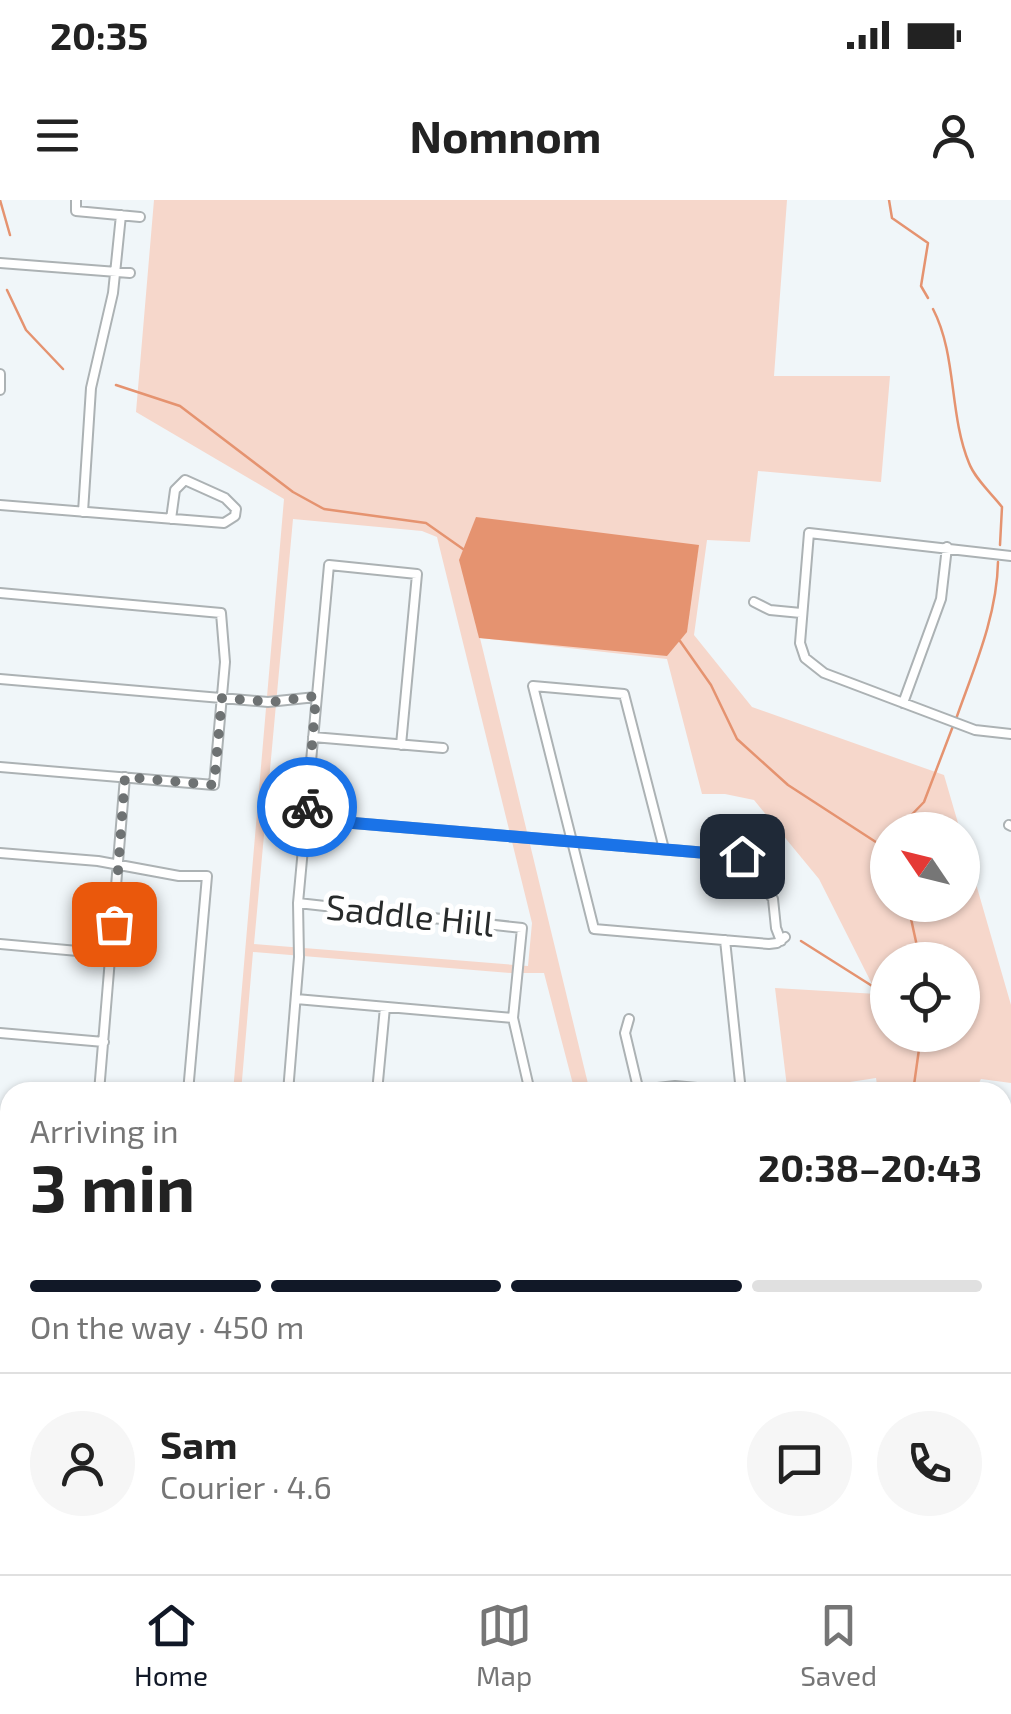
<!DOCTYPE html>
<html lang="en">
<head>
<meta charset="utf-8">
<style>
  body { margin:0; font-family:"Exo 2",sans-serif; background:#f6f6f6; color:#222; height:100vh; display:flex; flex-direction:column; font-size:38px; white-space:nowrap }
  * { box-sizing:border-box; margin:0 }
  p { font-size:32px; color:#767676 }
  .icon { flex:none; width:55px; height:55px; fill:none; stroke:currentColor; stroke-width:2; stroke-linecap:round; stroke-linejoin:round }
  .map { position:relative; flex:1; overflow:hidden }
  .panel { position:absolute; left:0px; top:882px; width:1012px; height:492px; display:flex; flex-direction:column; background:#fff; border-radius:30px 30px 0 0; box-shadow:0 2px 8px #0004 }
  .panel>* { flex:none }
  .needle { width:65px; rotate:305deg }
  .controls { position:absolute; left:870px; top:612px; display:grid; gap:20px }
  .controls a { display:grid; place-items:center; width:110px; height:110px; border-radius:50%; background:#fff; box-shadow:0 2px 8px #0004; font-size:50px }
  .pin { position:absolute; display:grid; place-items:center; width:85px; height:85px; color:#fff; margin:-42px; border-radius:20px; box-shadow:0 5px 15px #0006 }
  .courier { position:absolute; display:grid; place-items:center; width:100px; height:100px; margin:-50px; border:8px solid #1a73e8; border-radius:50%; background:#fff; color:#222; box-shadow:0 2px 12px #0007 }
  .head em { font-style:normal; font-weight:700 }
  .head div { display:flex; flex-direction:column-reverse }
  .head { display:flex; align-items:center; justify-content:space-between; height:170px; padding:0 30px }
  h1 { font-size:65px; font-weight:700; line-height:75px }
  .bar { display:grid; grid-template-columns:repeat(4,1fr); gap:15px 10px; align-content:center; height:120px; padding:0 30px }
  .bar i { height:12px; border-radius:8px; background:#e0e0e0 }
  .bar .current { background:#111827 }
  .bar p { grid-column:span 4 }
  .line { display:flex; align-items:center; gap:25px; padding:0 30px; border-top:2px solid #e0e0e0 }
  .line div { flex:1 }
  .round { display:grid; place-items:center; flex:none; width:105px; height:105px; border-radius:52px; background:#f6f6f6 }
  .status { display:flex; justify-content:space-between; align-items:center; height:70px; padding:0 50px; background:#fff; direction:ltr }
  .status svg { height:28px; fill:currentColor }
  header { display:flex; justify-content:space-between; align-items:center; height:130px; padding:0 30px; background:#fff; font-size:45px; font-weight:700 }
  .dock { display:flex; justify-content:space-around; align-items:center; height:140px; border-top:2px solid #e0e0e0; background:#fff; font-size:28px; color:#767676 }
  .dock a { display:grid; justify-items:center; gap:5px }
  .dock .current { color:#111827 }
  .map>svg:first-child { display:block }
  .green { fill:#f6d7cb; fill-rule:evenodd }
  .forest { fill:#faa684 }
  .water { fill:#e59370 }
  .lines { fill:none; stroke-linecap:round; stroke-linejoin:round }
  .stream { stroke:#e59370; stroke-width:2.5 }
  .minor-casing { stroke:#acb2b4; stroke-width:12 }
  .major-casing { stroke:#d0d0d0; stroke-width:14 }
  .minor { stroke:#fff; stroke-width:8 }
  .major { stroke:#b9edfd; stroke-width:9 }
  .done { stroke:#6e7273; stroke-width:10; stroke-dasharray:0 18 }
  .route { stroke:#1a73e8; stroke-width:12 }
  .labels { text-anchor:middle; stroke-width:10; stroke-linejoin:round; paint-order:stroke }
  .street-label { font-size:35px; fill:#282b2b; stroke:#fff }
</style>
</head>
<body>
<div class="status"><b>20:35</b><svg viewBox="0 0 49 12"><path d="M0 12V9h3v3zM5 12V6h3v6zM10 12V3h3v9zM15 12V0h3v12zM26 1h20v11H26zM47 4h2v5h-2z"/></svg></div>
<header><svg class="icon" aria-label="menu" viewBox="0 0 24 24"><path d="M4 6h16M4 12h16M4 18h16"/></svg>Nomnom<svg class="icon" aria-label="person" viewBox="0 0 24 24"><circle cx="12" cy="8" r="4"/><path d="M4 21q1-7 8-7t8 7"/></svg></header>
<div class="map">
<svg width="1011" height="1374" viewBox="0 0 1011 1374">
  <rect width="100%" height="100%" fill="#f0f6f9"/>
  <path class="green" d="M154,0H787L774,176H890L881,282L758,271L750,342L707,340L694,435L752,507L944,575L960,630H888V705H962L963,639L1011,805V883L981,879L974,892H878L876,878L837,884L834,890L787,887L775,788L877,794L819,679L754,600L725,594H702L667,459L480,438L590,892H575L544,773H511L253,752L241,892H233L284,299L136,212ZM293,319L422,331L437,337L532,723L528,766L254,744ZM888,760H962V835H888Z
    M0,921L10,922V1011L0,1010Z
    M1003,1056L1011,1089V1228L1002,1227Z
    M1011,1270V1374H995V1365H1002L1003,1271Z"/>
  <path class="forest" d="M474,1365H557L556,1374H474Z"/>
  <path class="water" d="M476,317L699,345L687,432L667,456L479,438L459,360Z"/>
  <g class="lines">
    <path class="stream" d="M0,0L10,35
      M889,0L892,18L928,43L921,86L928,98
      M7,90L26,130L63,169
      M933,109C957,155 949,215 969,263C975,279 992,294 1002,307L1000,345
      M116,185L180,206L293,292L324,309L426,323L463,349
      M680,441L711,485L737,539L788,585L882,646L888,658
      M956,519C974,468 997,416 998,362
      M897,630L924,602L953,526
      M908,705L920,760
      M801,741L888,796
      M913,892L921,835
      M1004,1257L1009,1282L1011,1344
      M0,1367L5,1374"/>
    <defs>
      <path id="minor" d="M76,0V11L140,17
        M0,63L130,73
        M0,174V190
        M0,305L224,323L235,316L236,309L225,298L185,280L175,290L171,319
        M83,312L91,188L113,93L121,15
        M1011,356L809,333L800,443L805,458L824,473L975,530L1011,534
        M0,393L221,413L225,462L214,585L0,567
        M754,402L770,410L801,413
        M0,479L268,502L316,497
        M903,503L941,399L947,347
        M313,537L443,548
        M306,619L742,656L773,699L776,728L781,741
        M1009,625L1011,626
        M664,649L624,494L533,486L594,729L769,744L777,743L785,737
        M0,653L98,661L179,676H207L188,892
        M298,703L522,728L513,818L530,892
        M0,744L111,754
        M296,799L513,818
        M629,819L625,833L639,892
        M0,833L104,842
        M99,892L125,577
        M288,892L299,757L298,703L329,365L417,374L401,545
        M377,892L385,807
        M623,892L675,886L741,892L725,740
        M0,921L10,922
        M0,1011H10
        M0,1101H10
        M753,1365L755,1374
        M838,1365L840,1374
        M956,1365L958,1374
        M610,1368L634,1371L653,1369
        M384,1374L385,1365"/>
      <path id="major" d="M0,1172L10,1173
        M1002,1251L1011,1252"/>
    </defs>
    <use href="#minor" class="minor-casing"/>
    <use href="#major" class="major-casing"/>
    <use href="#minor" class="minor"/>
    <use href="#major" class="major"/>
  </g>
  <g class="lines">
    <path class="done" d="M114,724L125,577L214,585L222,498L272,502L316,496L307,607"/>
    <path class="route" d="M307,607L306,619L742,656"/>
  </g>
  <g class="labels">
    <g class="street-label">
      <text transform="translate(410 716) rotate(6)" y="12">Saddle Hill</text>
    </g>
  </g>
</svg>
<div class="controls">
<a><svg class="needle" viewBox="-14 -14 28 28"><path d="M0-13l5 13h-10z" fill="#e53935"/><path d="M0 13l5-13h-10z" fill="#767676"/></svg></a>
<a><svg class="icon" aria-label="locate" viewBox="0 0 24 24"><circle cx="12" cy="12" r="6"/><path d="M12 2v4M12 18v4M2 12h4M18 12h4"/></svg></a>
</div>
<div class="pin" style="left:114px;top:724px;background:#ea580c"><svg class="icon" aria-label="bag" viewBox="0 0 24 24"><path d="M5 8h14l-1 12H6zM9 8a3 3 0 0 1 6 0"/></svg></div>
<div class="pin" style="left:742px;top:656px;background:#1f2937"><svg class="icon" aria-label="home" viewBox="0 0 24 24"><path d="M3 11l9-7 9 7M6 9v11h12V9"/></svg></div>
<div class="courier" style="left:307px;top:607px"><svg class="icon" aria-label="bike" viewBox="0 0 24 24"><circle cx="6" cy="16" r="4"/><circle cx="18" cy="16" r="4"/><path d="M6 16l4-8h5l3 8M10 8l3 8H6M13 5h3"/></svg></div>
<section class="panel">
<div class="head"><div><h1>3 min</h1><p>Arriving in</p></div><em>20:38–20:43</em></div>
<div class="bar"><i class="current"></i><i class="current"></i><i class="current"></i><i></i><p>On the way · 450 m</p></div>
<div class="line" style="height:180px"><a class="round"><svg class="icon" aria-label="person" viewBox="0 0 24 24"><circle cx="12" cy="8" r="4"/><path d="M4 21q1-7 8-7t8 7"/></svg></a><div><b>Sam</b><p>Courier · 4.6</p></div><a class="round"><svg class="icon" aria-label="chat" viewBox="0 0 24 24"><path d="M4 5h16v11H9l-5 4z"/></svg></a><a class="round"><svg class="icon" aria-label="phone" viewBox="0 0 24 24"><path d="M5 4h4l2 5-3 2q2 4 5 5l2-3 5 2v4C11 20 4 13 5 4z"/></svg></a></div>
</section>
</div>
<nav class="dock">
<a class="current"><svg class="icon" aria-label="home" viewBox="0 0 24 24"><path d="M3 11l9-7 9 7M6 9v11h12V9"/></svg>Home</a>
<a><svg class="icon" aria-label="map" viewBox="0 0 24 24"><path d="M3 6l6-2 6 2 6-2v14l-6 2-6-2-6 2zM9 4v14M15 6v14"/></svg>Map</a>
<a><svg class="icon" aria-label="saved" viewBox="0 0 24 24"><path d="M7 4h10v16l-5-4-5 4z"/></svg>Saved</a>
</nav>
</body>
</html>
